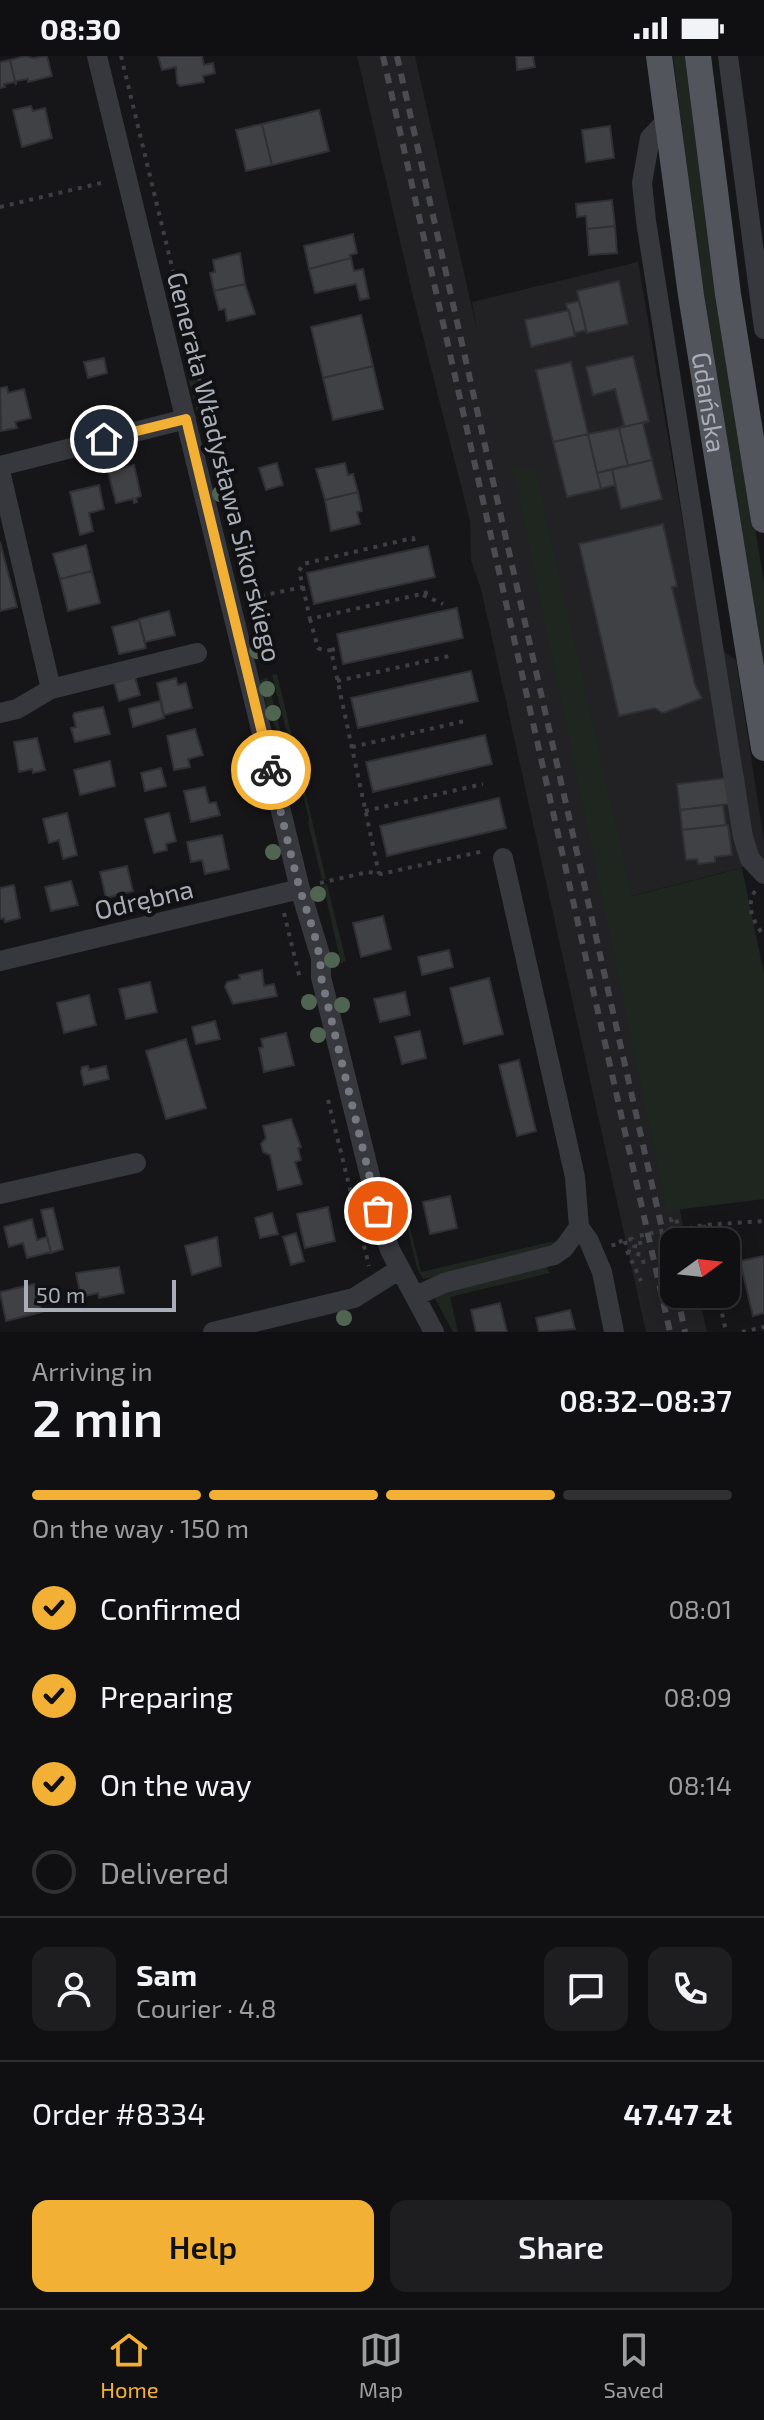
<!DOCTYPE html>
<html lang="en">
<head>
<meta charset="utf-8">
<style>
  body { margin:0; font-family:"Exo 2",sans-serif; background:#1e1e20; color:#f1f3f6; height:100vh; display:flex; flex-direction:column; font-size:30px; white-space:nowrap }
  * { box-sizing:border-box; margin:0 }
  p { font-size:26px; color:#9c9d9f }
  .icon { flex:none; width:44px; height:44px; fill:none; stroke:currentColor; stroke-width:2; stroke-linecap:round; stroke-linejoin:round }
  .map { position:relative; height:1276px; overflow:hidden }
  .details { display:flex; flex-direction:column; background:#101012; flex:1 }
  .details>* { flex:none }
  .needle { width:52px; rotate:75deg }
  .controls { position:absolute; left:660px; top:1172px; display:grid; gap:16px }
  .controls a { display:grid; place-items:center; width:80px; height:80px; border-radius:16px; background:#101012; box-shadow:0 4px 20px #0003,0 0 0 2px #303032; font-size:40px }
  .scale { position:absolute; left:24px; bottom:20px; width:152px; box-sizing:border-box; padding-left:8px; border:4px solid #a8adb8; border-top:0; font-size:22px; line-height:28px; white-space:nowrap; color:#a8adb8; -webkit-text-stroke:6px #111113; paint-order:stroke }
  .pin { position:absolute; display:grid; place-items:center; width:68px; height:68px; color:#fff; margin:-34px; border:4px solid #fff; border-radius:50%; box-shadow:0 2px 8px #0007 }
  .courier { position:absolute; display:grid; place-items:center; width:80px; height:80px; margin:-40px; border:6px solid #f2b134; border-radius:50%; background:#fff; color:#222; box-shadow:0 2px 10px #0007 }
  .overview em { font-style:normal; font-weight:600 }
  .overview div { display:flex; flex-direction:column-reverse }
  .overview { display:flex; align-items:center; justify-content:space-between; height:136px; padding:0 32px }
  h1 { font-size:52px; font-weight:600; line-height:60px }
  .bar { display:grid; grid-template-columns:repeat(4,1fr); gap:12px 8px; align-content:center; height:96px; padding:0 32px }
  .bar i { height:10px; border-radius:6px; background:#303032 }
  .bar .on { background:#f2b134 }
  .bar p { grid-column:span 4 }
  .line { display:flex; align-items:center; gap:20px; padding:0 32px; border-top:2px solid #303032 }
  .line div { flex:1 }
  .round { display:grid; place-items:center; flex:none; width:84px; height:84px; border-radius:16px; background:#1e1e20 }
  ol { padding:0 32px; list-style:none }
  li { display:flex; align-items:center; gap:24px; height:88px }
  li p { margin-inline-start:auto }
  li .icon { padding:8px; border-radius:50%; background:#f2b134; color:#111; stroke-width:4 }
  li:last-child { color:#9c9d9f }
  li i { width:44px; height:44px; border:4px solid #303032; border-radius:50% }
  .cta { display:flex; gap:16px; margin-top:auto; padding:16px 32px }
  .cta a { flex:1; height:92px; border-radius:16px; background:#f2b134; color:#111; font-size:32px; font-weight:600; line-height:92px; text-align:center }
  .cta a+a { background:#1e1e20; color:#f1f3f6 }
  .status { display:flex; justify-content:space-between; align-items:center; height:56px; padding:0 40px; background:#101012; direction:ltr }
  .status svg { height:22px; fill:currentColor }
  .tabs { display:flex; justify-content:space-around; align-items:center; height:112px; border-top:2px solid #303032; background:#101012; font-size:22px; color:#9c9d9f }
  .tabs a { display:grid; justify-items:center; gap:4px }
  .tabs .on { color:#f2b134 }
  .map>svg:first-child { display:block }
  .built { fill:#222225 }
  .green { fill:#1e261f }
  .building { fill:#404145; stroke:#303034; stroke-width:2 }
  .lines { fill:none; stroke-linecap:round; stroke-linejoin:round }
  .path { stroke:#3d3f44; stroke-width:4; stroke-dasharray:4 6; stroke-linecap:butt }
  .minor { stroke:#37383d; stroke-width:20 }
  .major { stroke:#53555c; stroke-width:26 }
  .rail { stroke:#4a4c52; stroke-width:6; stroke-dasharray:10 8; stroke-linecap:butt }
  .tree { fill:#506452 }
  .done { stroke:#757880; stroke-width:8; stroke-dasharray:0 14.4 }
  .route { stroke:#f2b134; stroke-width:10 }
  .labels { text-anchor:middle; stroke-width:8; stroke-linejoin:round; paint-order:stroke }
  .street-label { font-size:26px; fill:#a8adb8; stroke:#111113 }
</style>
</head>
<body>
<div class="status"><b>08:30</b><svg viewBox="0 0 49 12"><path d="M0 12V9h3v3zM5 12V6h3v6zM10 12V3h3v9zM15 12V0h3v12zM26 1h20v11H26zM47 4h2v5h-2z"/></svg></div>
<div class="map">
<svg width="764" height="1276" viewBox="0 0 764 1276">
  <rect width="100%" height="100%" fill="#161618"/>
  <path class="built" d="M357,0H415L477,274L472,246L638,206L693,526L707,583L736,604L764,785V806L611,845L687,1186H674V1238H698L707,1276H646L481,533L471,505L470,465L414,245Z"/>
  <path class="green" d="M673,0H689L739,371L764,527V617L695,179Z
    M193,311L212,388L206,389L186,314Z
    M510,398L515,414L535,412L632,840L742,812L764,918V1143L667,1155Z
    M277,618L326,823L322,824L308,767L309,762L272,619Z
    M267,621L285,693L268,655L260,625Z
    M327,828L346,905L341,907L323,829Z
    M404,1147L421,1216L554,1185L544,1195L423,1223L417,1212L402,1149Z
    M546,1210L550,1217L450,1241L458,1276H453L435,1243L441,1236Z"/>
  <path class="building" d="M25,0L33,2L47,0L52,20L28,26V23L16,25V29L10,4Z
    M158,0H202L204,9L213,7L215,17L203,20L204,26L180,30L177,27L176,11L162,14Z
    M516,0H533L535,11L517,14Z
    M10,4L16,29L15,26L4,28L5,31L0,32V6Z
    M31,50L33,55L45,52L52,82L22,91L13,54Z
    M319,54L329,95L272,109L262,68Z
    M262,68L272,109L246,115L236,74Z
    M610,70L614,102L586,106L582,74Z
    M612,144L615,170L587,173L586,160L577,161L576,148Z
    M615,170L617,197L589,199L587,173Z
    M353,178L357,197L350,199L351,202L309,213L304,190Z
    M240,197L245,228L214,235L210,217L215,216L213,204Z
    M351,202L354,215L363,213L369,242L360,244L356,228L315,237L309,213Z
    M619,225L628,268L587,277L577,235Z
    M245,228L255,258L227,265L225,253L219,254L214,235Z
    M579,245L586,274L575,277L566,248Z
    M569,254L575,280L531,291L525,264Z
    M361,259L373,310L323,322L311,271Z
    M633,300L649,365L619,372L624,369L615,333L593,339L586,311Z
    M104,302L107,317L88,322L84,306Z
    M571,306L588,378L553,386L536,314Z
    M373,310L383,353L333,364L323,322Z
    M7,331L8,337L24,333L31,362L15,366L17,372L1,375L0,332Z
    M649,365L643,368L652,404L628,410L619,372Z
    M619,372L628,410L597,417L588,378Z
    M588,378L601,433L567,441L553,386Z
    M652,404L662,443L621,453L612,413Z
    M277,407L283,429L266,434L259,412Z
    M345,407L348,419L353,418L358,436L325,444L316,413Z
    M134,409L141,440L136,442L137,446L134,447L133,443L116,447L108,416Z
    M612,413L615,429L601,433L597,417Z
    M99,429L104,453L89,457L93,475L80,479L70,436Z
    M358,436L362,455L357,456L360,468L331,475L325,444Z
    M663,468L677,530L672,531L695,629L702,642L666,656L662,657L655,652L619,660L579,488Z
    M0,486L17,551L0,555Z
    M86,489L92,515L60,523L53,498Z
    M428,490L435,521L314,548L307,517Z
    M92,515L100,547L68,555L60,523Z
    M457,552L463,582L343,608L337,578Z
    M169,555L175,579L145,586L139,563Z
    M139,564L146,592L119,598L112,571Z
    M471,615L478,645L358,672L351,642Z
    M135,621L140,639L119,645L114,627Z
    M176,622L178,629L186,627L192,652L164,659L157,627Z
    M160,645L164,662L133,671L129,653Z
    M103,651L110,678L75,686L71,672L76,671L73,660L74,657Z
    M195,673L203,699L188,703L190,711L174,714L167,680Z
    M485,679L492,708L373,736L366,706Z
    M37,682L45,714L33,717L32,713L19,716L14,686Z
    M110,705L115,730L80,739L74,714Z
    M161,712L166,730L145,735L141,717Z
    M743,720L746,746L680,754L677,728Z
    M205,731L209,747L216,746L220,759L191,766L184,735Z
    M499,742L506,772L387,800L380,770Z
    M723,749L726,769L682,774L680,754Z
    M67,757L77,799L63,803L59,784L49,787L43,763Z
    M169,757L176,785L166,788L167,794L154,797L145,763Z
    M726,769H728L732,799L715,801V806L698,808L697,803L686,804L682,774Z
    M222,779L229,813L205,818L202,804L191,806L187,786Z
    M127,810L133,835L106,842L100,816Z
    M71,825L78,849L51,855L45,831Z
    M14,829L20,862L5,866L4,862L0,863V832Z
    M383,860L391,893L361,901L353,867Z
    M449,894L453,911L422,919L418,901Z
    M262,914L264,930L274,928L277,940L233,948L225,931L227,926L240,923L239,919Z
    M489,922L503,978L464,988L450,932Z
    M150,926L157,956L126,963L119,933Z
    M405,936L410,959L380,966L374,943Z
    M89,939L96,969L64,977L57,947Z
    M215,965L220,983L196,988L192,971Z
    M420,975L426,1002L402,1008L395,981Z
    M286,977L294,1009L264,1016L259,992L263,991L261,983Z
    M186,983L206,1052L166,1063L146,995Z
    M519,1004L536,1075L517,1080L499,1009Z
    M88,1010L89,1014L106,1010L109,1023L84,1029L81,1016L82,1011Z
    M291,1063L301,1091L298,1092L301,1104L295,1106L302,1128L278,1134L270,1099L263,1096L261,1088L266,1082L263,1070Z
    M450,1140L457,1172L430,1178L423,1146Z
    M328,1151L335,1185L305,1192L297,1158Z
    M53,1152L63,1193L51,1197L41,1154Z
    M272,1157L278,1178L260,1182L255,1162Z
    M32,1163L37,1184L47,1181L51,1196L27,1202L23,1187L9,1191L4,1171Z
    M296,1177L304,1205L291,1209L283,1181Z
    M217,1181L221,1210L192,1219L185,1190Z
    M764,1200V1257L753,1260L740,1205Z
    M119,1211L124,1237L99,1242L98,1237L81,1241L76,1217Z
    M34,1228L42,1256L6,1265L0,1236Z
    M500,1247L507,1276H476L471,1254Z
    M570,1254L575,1273L539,1276L536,1262Z"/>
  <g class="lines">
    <path class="path" d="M121,0L231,455
      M0,151L101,127
      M303,531L310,563L426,537L424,529
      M423,539L443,548
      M251,542L303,531L299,515L303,508L413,482L415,488
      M310,563L318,592L325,595L331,594L379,818
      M331,594L339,592
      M337,625L454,599
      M352,691L469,664
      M365,755L483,728
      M320,827L368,816L381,818L484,795
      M755,835C745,851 754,866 764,880
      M284,857L300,923
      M328,1044L369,1210
      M704,1169L708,1186
      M625,1185L627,1195L641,1199L644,1208
      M676,1186L675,1181L681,1180L683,1186
      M614,1191L613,1187L632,1183L634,1190L641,1191L639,1180L673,1172L671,1163L676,1162L679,1174L704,1169L764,1165
      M627,1195L641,1225
      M718,1238L726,1276
      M742,1276L764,1271"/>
    <path class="minor" d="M97,0L300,833L321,902V921L384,1177L390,1194L434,1276
      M728,0L764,273
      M667,64L650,82L642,127L646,165L743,781L750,803L764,818
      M0,410L186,363
      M0,415L51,633L17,653L0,657
      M51,633L197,597
      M503,802L575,1121L579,1171L589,1185L602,1216L614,1276
      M0,905L300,833
      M0,1138L136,1107
      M416,1240L444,1227L554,1199L564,1192L579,1171
      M213,1276L354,1242L400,1213"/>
    <g class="major">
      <path id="s1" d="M659,0L691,239L764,692"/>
      <path d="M698,0L728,238L764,464"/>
    </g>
    <path class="rail" d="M383,0L670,1276
      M397,0L674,1226
      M677,1238L685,1276"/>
  </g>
  <g class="tree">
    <circle cx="220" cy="438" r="8"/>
    <circle cx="257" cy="595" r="8"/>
    <circle cx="267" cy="633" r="8"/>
    <circle cx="273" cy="657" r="8"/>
    <circle cx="254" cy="715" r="8"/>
    <circle cx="261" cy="742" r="8"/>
    <circle cx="273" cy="796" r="8"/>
    <circle cx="318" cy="838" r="8"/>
    <circle cx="332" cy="904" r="8"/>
    <circle cx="309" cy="946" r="8"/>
    <circle cx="342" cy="949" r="8"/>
    <circle cx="318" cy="979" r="8"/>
    <circle cx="344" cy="1262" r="8"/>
  </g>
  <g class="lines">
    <path class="done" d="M271,714C280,753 289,792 299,830C308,861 321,889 321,921L378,1155"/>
    <path class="route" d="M104,383L186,363L271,714"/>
  </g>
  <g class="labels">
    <g class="street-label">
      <text dy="9" stroke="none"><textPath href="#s1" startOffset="350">Gdańska</textPath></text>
      <text transform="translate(224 411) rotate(76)" y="9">Generała Władysława Sikorskiego</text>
      <text transform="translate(144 844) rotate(-13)" y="9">Odrębna</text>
    </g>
  </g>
</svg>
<div class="controls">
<a><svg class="needle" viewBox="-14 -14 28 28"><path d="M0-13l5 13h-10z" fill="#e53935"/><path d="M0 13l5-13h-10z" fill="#9c9d9f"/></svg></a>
</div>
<div class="scale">50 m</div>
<div class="pin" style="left:378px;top:1155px;background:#ea580c"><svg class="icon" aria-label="bag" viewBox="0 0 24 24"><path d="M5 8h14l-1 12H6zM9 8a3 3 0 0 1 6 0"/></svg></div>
<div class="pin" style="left:104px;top:383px;background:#1f2937"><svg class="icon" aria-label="home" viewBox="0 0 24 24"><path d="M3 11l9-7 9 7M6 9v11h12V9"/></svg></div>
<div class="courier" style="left:271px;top:714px"><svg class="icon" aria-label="bike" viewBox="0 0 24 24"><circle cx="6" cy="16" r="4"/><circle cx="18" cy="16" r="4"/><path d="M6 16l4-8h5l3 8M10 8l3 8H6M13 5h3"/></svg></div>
</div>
<section class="details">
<div class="overview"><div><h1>2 min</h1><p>Arriving in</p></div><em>08:32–08:37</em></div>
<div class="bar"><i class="on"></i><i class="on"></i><i class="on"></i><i></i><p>On the way · 150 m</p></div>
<ol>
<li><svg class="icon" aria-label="check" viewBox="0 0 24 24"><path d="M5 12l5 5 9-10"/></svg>Confirmed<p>08:01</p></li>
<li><svg class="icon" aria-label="check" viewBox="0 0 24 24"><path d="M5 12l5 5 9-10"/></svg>Preparing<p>08:09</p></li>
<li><svg class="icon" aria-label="check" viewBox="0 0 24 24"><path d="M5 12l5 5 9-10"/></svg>On the way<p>08:14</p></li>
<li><i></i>Delivered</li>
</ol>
<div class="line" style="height:144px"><a class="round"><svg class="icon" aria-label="person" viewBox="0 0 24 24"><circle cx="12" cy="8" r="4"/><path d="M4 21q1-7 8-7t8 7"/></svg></a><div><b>Sam</b><p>Courier · 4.8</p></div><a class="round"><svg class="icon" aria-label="chat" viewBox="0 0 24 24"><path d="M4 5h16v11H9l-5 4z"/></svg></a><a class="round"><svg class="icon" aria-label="phone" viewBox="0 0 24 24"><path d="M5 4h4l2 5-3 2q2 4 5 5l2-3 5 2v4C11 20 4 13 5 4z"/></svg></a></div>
<div class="line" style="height:104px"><div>Order #8334</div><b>47.47 zł</b></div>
<div class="cta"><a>Help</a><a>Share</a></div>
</section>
<nav class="tabs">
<a class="on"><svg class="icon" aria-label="home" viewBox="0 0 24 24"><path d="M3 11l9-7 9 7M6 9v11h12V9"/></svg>Home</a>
<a><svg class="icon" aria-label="map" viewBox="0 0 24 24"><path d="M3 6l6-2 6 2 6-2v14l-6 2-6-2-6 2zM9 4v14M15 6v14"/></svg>Map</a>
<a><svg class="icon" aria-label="saved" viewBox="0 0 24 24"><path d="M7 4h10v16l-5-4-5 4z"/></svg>Saved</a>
</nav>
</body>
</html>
